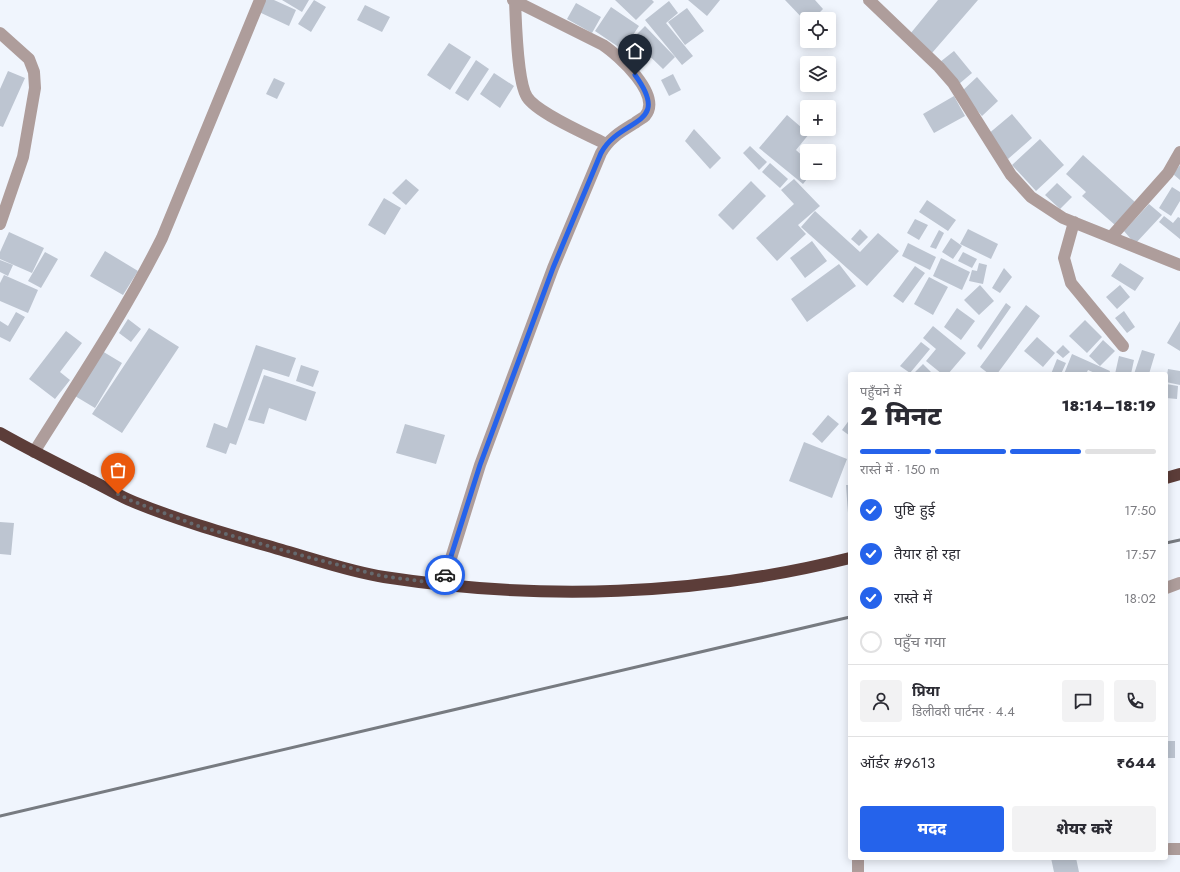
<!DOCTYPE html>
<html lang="hi">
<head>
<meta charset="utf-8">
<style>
  body { margin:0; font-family:Jost,"Noto Sans Devanagari",sans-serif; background:#f2f2f3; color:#2b2b33; height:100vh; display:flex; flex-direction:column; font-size:15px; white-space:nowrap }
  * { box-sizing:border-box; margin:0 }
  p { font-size:13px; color:#7c7c81 }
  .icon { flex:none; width:22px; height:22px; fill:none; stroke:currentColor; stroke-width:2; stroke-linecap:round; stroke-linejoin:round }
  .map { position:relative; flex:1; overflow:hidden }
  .side { position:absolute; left:848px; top:372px; width:320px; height:488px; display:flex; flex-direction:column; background:#fff; border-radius:4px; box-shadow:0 2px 10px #0003 }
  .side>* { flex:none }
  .controls { position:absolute; left:800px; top:12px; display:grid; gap:8px }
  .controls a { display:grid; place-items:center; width:36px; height:36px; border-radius:4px; background:#fff; box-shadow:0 2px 10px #0003; font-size:20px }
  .pin { position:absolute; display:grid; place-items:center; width:34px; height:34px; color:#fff; margin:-41px -17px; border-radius:50% 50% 50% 0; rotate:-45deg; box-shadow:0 0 4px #0007 }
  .pin .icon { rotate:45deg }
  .courier { position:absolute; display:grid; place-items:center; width:40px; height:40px; margin:-20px; border:3px solid #2563eb; border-radius:50%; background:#fff; color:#222; box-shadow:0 1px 5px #0007 }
  .overview em { font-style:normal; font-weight:800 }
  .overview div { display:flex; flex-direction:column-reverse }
  .overview { display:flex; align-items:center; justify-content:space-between; height:68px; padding:0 12px }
  h1 { font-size:26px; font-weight:800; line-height:30px }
  .bar { display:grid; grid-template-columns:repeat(4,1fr); gap:6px 4px; align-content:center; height:48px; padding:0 12px }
  .bar i { height:5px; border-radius:3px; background:#e1e1e2 }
  .bar .active { background:#2563eb }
  .bar p { grid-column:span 4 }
  .line { display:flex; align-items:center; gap:10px; padding:0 12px; border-top:1px solid #e1e1e2 }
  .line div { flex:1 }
  .round { display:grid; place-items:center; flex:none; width:42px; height:42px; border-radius:4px; background:#f2f2f3 }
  ol { padding:0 12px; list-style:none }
  li { display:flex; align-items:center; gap:12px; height:44px }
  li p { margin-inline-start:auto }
  li .icon { padding:4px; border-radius:50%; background:#2563eb; color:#fff; stroke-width:4 }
  li:last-child { color:#7c7c81 }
  li i { width:22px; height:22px; border:2px solid #e1e1e2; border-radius:50% }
  .action { display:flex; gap:8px; margin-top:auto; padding:8px 12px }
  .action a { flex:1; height:46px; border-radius:4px; background:#2563eb; color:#fff; font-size:16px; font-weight:800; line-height:46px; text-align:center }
  .action a+a { background:#f2f2f3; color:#2b2b33 }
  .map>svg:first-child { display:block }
  .building { fill:#bdc5d1 }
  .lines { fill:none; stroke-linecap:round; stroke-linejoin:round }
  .minor { stroke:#ae9d9b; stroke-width:12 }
  .highway { stroke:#5c3d39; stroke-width:12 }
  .rail { stroke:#777b81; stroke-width:3 }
  .done { stroke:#65696e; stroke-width:4; stroke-dasharray:0 7.2 }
  .route { stroke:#2563eb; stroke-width:5 }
</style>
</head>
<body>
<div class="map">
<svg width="1180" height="872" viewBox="0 0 1180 872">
  <rect width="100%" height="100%" fill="#f0f5fd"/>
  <path class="building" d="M265,0H274L296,10L289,26L259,12Z
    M282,0H309L302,12Z
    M314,0L326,7L311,32L298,24Z
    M615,0H652L654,2L636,20Z
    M688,0H720L707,16Z
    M785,0H815L823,9L813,19H807V23Z
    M938,0H978L932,53L910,34Z
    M669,1L678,13L666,23L693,56L682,65L645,20Z
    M576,3L601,17L592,33L567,19Z
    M365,5L390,17L382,32L357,20Z
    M611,7L639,26L623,50L595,31Z
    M687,8L704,31L685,45L668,22Z
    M645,26L675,57L663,69L632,39Z
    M449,43L471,57L450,90L427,75Z
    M954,51L972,73L959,84L940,62Z
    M476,60L489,69L468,101L455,93Z
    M8,71L25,78L3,127L0,126V89Z
    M494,73L514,86L500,108L480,94Z
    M673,74L681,90L669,96L661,80Z
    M977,77L998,101L982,116L961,92Z
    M274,78L285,83L277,99L266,94Z
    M954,96L965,116L934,133L923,114Z
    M1012,114L1032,138L1008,159L987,135Z
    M787,115L809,134L796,150L807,160V173H812L803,184L759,148Z
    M694,129L721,158L710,169L685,141Z
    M1040,139L1064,165L1036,191L1012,165Z
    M750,146L767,162L759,170L743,153Z
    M1083,155L1135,202L1115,225L1082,196L1086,192L1066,174Z
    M770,163L788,179L780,188L762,172Z
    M1180,165V180L1173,174Z
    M406,179L419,190L406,205L392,193Z
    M794,179L820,206L798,225L806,234L777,261L756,238L794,204L781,190Z
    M751,181L766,196L733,230L718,215Z
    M1057,183L1072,197L1060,209L1045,195Z
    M1172,187L1180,192V201L1171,216L1159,208Z
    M384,198L401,208L385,235L368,225Z
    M927,200L956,220L948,231L919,212Z
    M1149,204L1162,215L1135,244L1124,231Z
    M815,211L860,252L878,233L899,251L867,286L801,227Z
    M1164,216L1173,223L1178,217L1180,218V239L1159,222Z
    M915,219L928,225L919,240L907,233Z
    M860,229L868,237L859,246L851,239Z
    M968,229L998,244L991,259L960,244Z
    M939,230L944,233L936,249L930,247Z
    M9,232L44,248L32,273L0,259V252Z
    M951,238L962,246L953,259L942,252Z
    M812,241L827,261L805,278L790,258Z
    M908,243L936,257L930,270L902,256Z
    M105,251L138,271L123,295L90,276Z
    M45,252L58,259L41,288L28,281Z
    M963,252L977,259L972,268L958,261Z
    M941,258L970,272L962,290L933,276Z
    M0,260L13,265L8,276L0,272Z
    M979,263L987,265L983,284L969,281L972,270L977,271Z
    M1120,263L1144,278L1135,291L1111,276Z
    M839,264L856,286L807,322L791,299Z
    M915,266L925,273L903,303L893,296Z
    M1004,268L1012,277L1000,293L992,288Z
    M4,275L38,290L28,313L0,301V283Z
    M929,277L948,287L933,315L914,304Z
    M980,285L994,301L979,315L964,300Z
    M1120,285L1130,297L1117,309L1106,297Z
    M1006,303L1011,307L981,350L977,346Z
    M1026,305L1040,316L997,374H989L980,367Z
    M957,308L975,321L961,340L944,327Z
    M1124,311L1135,327L1127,333L1115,318Z
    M16,312L25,317L10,342L0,337V321L8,326Z
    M128,319L141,329L131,342L119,333Z
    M1085,320L1102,337L1087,353L1069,336Z
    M1180,321V351L1167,343Z
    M933,326L966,353L948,374H942L926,361L936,349L923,338Z
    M149,328L179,347L122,433L92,414Z
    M66,331L82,343L60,372L70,380L55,399L29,379Z
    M1037,337L1055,353L1043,367L1024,351Z
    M1103,340L1115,351L1100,366L1089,356Z
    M921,342L930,349L910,373L900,366Z
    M256,345L296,358L289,377L263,369L236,445L230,443L226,454L206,447L214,423L227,428Z
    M1063,345L1070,352L1063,358L1056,352Z
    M1142,350L1155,354L1149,374H1134Z
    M102,351L122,363L95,408L75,396Z
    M1072,354L1110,371L1109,374H1097L1088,370L1086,374H1064Z
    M1119,356L1134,360L1131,374H1115Z
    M1057,359L1066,363L1061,374H1051Z
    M923,364L933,374H913Z
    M301,365L319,371L313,387L296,381Z
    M1168,369L1180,371V385L1166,382Z
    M264,375L316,392L306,421L269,408L264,424L248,420Z
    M1166,384L1178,386L1177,399L1166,398Z
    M828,415L839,424L822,443L812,434Z
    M850,419V436L842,430Z
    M405,424L445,435L436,464L396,453Z
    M804,442L847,459L832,498L789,481Z
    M846,485H850V513H848Z
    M0,522L14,523L11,555L0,554Z
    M1166,741H1175V758H1166Z
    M1051,858H1076L1079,872H1054Z"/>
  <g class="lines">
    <path class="minor" d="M869,0L939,67L953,83L1011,175L1031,197L1063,218L1180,265
      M515,1C516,22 517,81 527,97C537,113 588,135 606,144
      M0,33L29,59L34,72L35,88L23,157L0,224
      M1074,222L1064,258L1071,283L1123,346
      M1111,237L1168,173L1180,152
      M34,452C78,382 125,312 162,238L260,0
      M443,584L480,465L553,268L601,153C609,138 622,131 635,123C638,120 643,118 645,116C663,95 618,55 603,45L513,0
      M1166,588L1180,583
      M1169,849H1180
      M858,858V872"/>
    <path class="highway" d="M0,433C30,450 60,465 90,480C105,487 119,496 134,502C183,522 234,536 285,551C317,560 351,572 384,577C539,601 698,596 850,558
      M1166,478L1180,474"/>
    <path class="rail" d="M1166,543L1180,540
      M0,816L850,617"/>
  </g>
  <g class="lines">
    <path class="done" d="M118,494L132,501L201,527L311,558L382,576L443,584L445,575"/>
    <path class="route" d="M445,575L480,465L553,268L601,153C620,117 673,127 635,75"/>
  </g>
</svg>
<div class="controls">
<a><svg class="icon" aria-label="locate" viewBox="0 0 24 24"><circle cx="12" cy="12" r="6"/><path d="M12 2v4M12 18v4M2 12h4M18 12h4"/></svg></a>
<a><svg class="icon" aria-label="layers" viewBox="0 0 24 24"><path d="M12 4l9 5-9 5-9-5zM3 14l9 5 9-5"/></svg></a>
<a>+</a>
<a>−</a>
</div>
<div class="pin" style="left:118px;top:494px;background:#ea580c"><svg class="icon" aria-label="bag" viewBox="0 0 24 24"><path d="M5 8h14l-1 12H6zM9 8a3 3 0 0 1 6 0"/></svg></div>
<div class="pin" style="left:635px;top:75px;background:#1f2937"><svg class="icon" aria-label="home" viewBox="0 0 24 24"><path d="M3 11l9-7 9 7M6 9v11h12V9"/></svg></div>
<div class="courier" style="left:445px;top:575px"><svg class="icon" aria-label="car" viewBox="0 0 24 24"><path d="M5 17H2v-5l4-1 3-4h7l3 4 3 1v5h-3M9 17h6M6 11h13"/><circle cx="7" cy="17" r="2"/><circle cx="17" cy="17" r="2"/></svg></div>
<section class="side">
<div class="overview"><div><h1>2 मिनट</h1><p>पहुँचने में</p></div><em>18:14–18:19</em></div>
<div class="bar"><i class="active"></i><i class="active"></i><i class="active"></i><i></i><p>रास्ते में · 150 m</p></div>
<ol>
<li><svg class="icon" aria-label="check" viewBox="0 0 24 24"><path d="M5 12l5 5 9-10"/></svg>पुष्टि हुई<p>17:50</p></li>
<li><svg class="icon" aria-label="check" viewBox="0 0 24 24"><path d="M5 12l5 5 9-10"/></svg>तैयार हो रहा<p>17:57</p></li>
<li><svg class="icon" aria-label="check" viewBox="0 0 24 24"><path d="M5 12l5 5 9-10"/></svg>रास्ते में<p>18:02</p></li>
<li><i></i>पहुँच गया</li>
</ol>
<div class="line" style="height:72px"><a class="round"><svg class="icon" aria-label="person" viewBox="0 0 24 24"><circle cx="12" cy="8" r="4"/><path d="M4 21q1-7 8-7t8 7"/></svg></a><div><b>प्रिया</b><p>डिलीवरी पार्टनर · 4.4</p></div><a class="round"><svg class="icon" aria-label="chat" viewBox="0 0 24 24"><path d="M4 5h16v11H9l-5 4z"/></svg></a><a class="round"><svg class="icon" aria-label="phone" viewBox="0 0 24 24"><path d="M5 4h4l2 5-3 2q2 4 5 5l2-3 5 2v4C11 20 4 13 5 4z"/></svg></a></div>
<div class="line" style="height:52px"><div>ऑर्डर #9613</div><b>₹644</b></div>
<div class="action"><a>मदद</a><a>शेयर करें</a></div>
</section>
</div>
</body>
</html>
